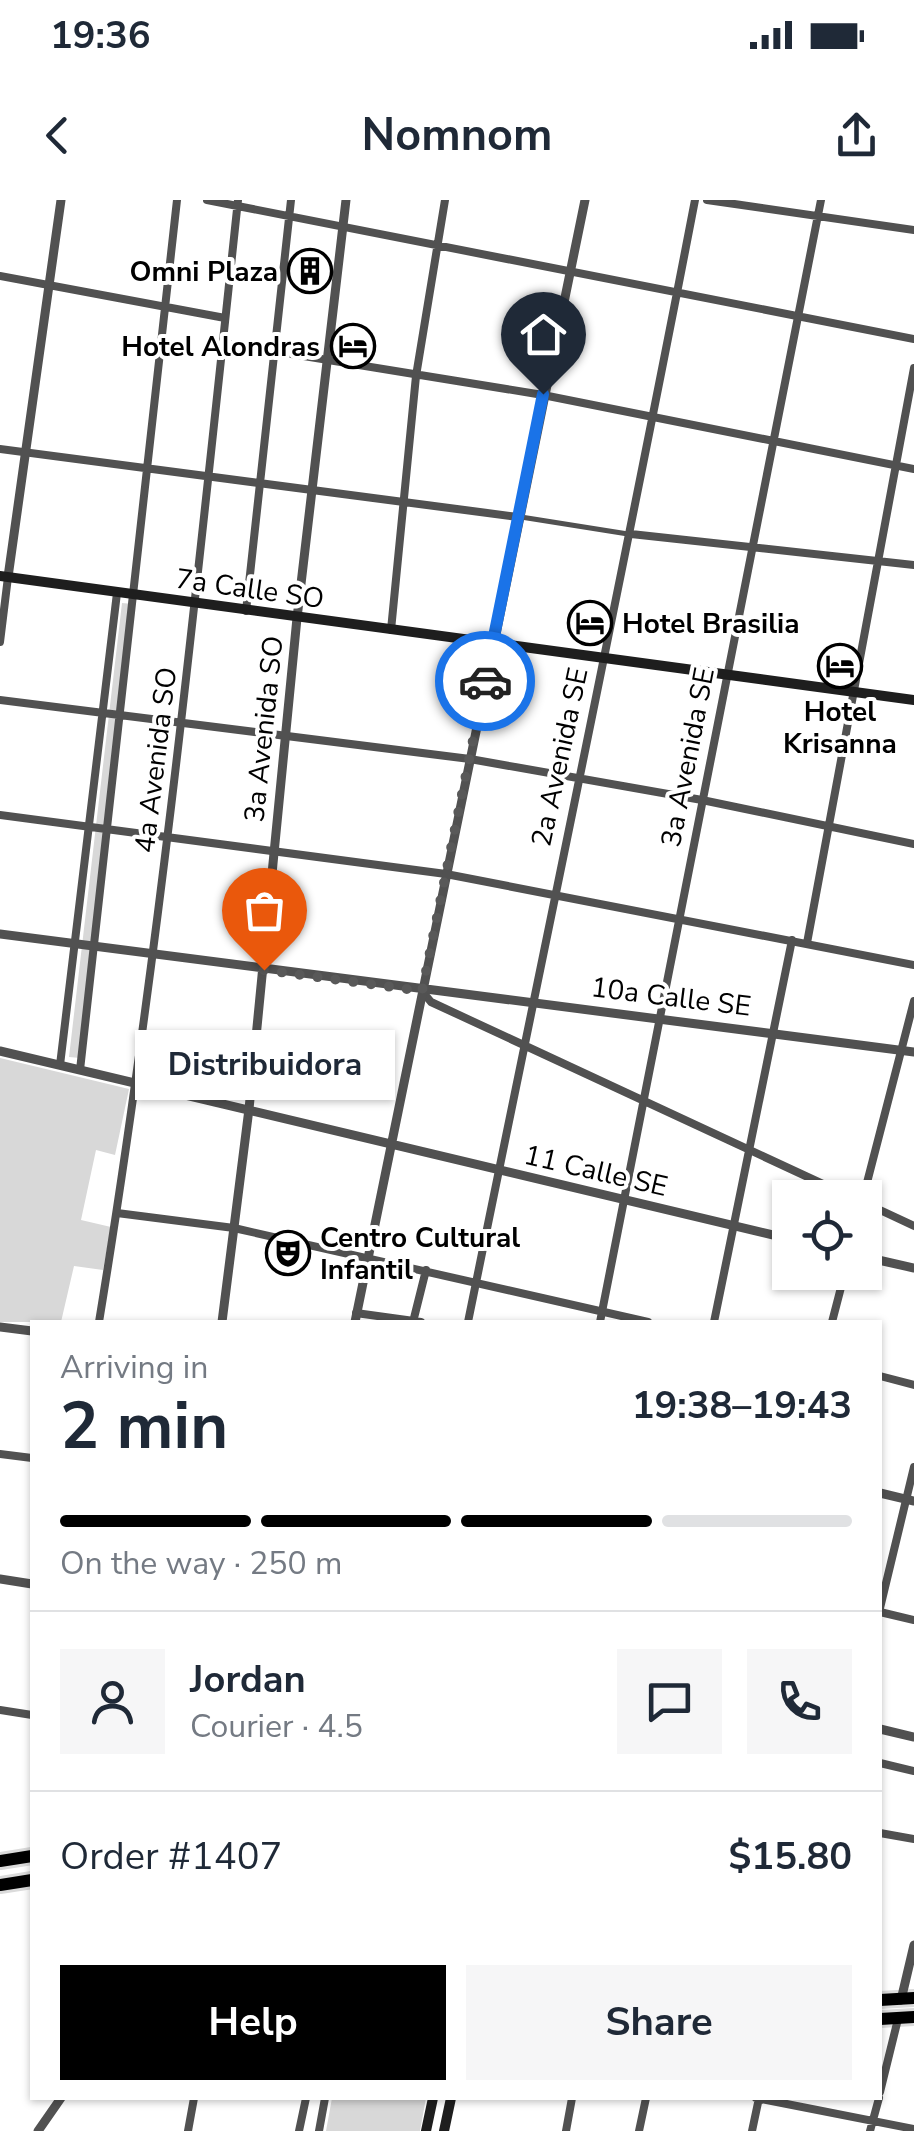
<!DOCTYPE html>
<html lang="en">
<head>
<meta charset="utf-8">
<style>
  body { margin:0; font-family:"Nunito Sans",sans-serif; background:#f6f6f7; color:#1f2937; height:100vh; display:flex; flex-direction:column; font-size:38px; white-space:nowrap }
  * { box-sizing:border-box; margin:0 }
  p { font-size:32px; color:#747a83 }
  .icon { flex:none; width:55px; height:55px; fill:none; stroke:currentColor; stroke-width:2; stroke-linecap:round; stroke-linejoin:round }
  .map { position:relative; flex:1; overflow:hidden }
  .details { position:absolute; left:30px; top:1120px; width:852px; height:780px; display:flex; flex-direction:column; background:#fff; border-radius:0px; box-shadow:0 2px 8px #0004 }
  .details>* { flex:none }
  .controls { position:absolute; left:772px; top:980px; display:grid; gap:20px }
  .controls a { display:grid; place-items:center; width:110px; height:110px; border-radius:0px; background:#fff; box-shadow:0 2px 8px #0004; font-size:50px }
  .pin { position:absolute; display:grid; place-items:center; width:85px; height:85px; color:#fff; margin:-102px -42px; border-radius:50% 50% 50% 0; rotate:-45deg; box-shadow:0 0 10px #0007 }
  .pin .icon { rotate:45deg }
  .courier { position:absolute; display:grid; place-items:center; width:100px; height:100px; margin:-50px; border:8px solid #1a73e8; border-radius:50%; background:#fff; color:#222; box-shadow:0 2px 12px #0007 }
  .bubble { position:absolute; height:70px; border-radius:0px; background:#fff; box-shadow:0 2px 8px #0004; font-size:32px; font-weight:700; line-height:70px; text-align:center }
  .headline em { font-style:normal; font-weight:700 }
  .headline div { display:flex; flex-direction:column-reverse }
  .headline { display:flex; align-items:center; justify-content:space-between; height:170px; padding:0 30px }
  h1 { font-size:65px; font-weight:700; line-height:75px }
  .bar { display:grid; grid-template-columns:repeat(4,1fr); gap:15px 10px; align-content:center; height:120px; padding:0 30px }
  .bar i { height:12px; border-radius:8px; background:#e0e1e3 }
  .bar .selected { background:#000 }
  .bar p { grid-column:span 4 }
  .line { display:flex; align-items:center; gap:25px; padding:0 30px; border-top:2px solid #e0e1e3 }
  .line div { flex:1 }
  .round { display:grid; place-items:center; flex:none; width:105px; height:105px; border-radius:0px; background:#f6f6f7 }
  .cta { display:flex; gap:20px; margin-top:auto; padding:20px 30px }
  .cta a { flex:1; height:115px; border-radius:0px; background:#000; color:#fff; font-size:40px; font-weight:700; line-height:115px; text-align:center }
  .cta a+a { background:#f6f6f7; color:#1f2937 }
  .status { display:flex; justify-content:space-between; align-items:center; height:70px; padding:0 50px; background:#fff; direction:ltr }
  .status svg { height:28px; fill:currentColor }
  header { display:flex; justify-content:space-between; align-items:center; height:130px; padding:0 30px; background:#fff; font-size:45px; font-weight:700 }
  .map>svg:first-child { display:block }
  .green { fill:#d8d8d8 }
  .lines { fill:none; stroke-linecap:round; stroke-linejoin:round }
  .trunk-casing { stroke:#dbdbdb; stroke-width:18 }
  .pedestrian { stroke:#515151; stroke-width:5 }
  .minor { stroke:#515151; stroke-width:8 }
  .tertiary { stroke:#515151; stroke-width:9 }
  .secondary { stroke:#1e1e1e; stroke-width:10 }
  .trunk { stroke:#000; stroke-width:12 }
  .done { stroke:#595959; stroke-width:10; stroke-dasharray:0 18 }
  .route { stroke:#1a73e8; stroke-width:12 }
  .labels { text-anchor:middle; stroke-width:8; stroke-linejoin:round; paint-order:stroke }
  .poi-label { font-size:28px; font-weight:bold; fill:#000; stroke:#fff; text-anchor:end }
  .street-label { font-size:28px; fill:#000; stroke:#fff }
</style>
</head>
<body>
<div class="status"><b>19:36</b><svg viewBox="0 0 49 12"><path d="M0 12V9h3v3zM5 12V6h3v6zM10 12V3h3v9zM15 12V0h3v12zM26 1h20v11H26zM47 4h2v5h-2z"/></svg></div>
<header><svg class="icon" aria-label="back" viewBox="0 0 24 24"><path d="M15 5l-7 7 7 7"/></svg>Nomnom<svg class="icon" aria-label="share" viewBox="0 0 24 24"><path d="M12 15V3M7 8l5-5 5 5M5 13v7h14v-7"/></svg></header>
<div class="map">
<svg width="914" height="1931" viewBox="0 0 914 1931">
  <rect width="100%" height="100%" fill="#fff"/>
  <path class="green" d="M122,403L133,404L80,858L69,857Z
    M0,858L129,889L115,955L96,950L81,1020L111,1027L103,1070L74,1066L61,1122H0Z
    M332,1898H426L420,1931H326Z"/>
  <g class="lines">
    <defs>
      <path id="trunk" d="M0,1661L32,1656
        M0,1685L32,1680
        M880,1800L914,1798
        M880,1819L914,1817"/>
    </defs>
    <use href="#trunk" class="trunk-casing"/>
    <path class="pedestrian" d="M521,317L628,334"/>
    <path class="minor" d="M207,0L914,139
      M707,0L914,30
      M0,76L225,118
      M223,143L543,195L914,269
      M0,249L518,317
      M631,334L914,365
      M246,411L291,0
      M391,430L416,176L445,0
      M0,442L8,377
      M0,500L470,559L702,600L914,644
      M0,615L446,674L914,765
      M807,743L914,168
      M422,791L431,802L853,998
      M60,865L117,393
      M80,870L177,0
      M863,998L914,801
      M865,1003L914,1026
      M117,1013L234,1028L648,1122
      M356,1113L421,1122
      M99,1122C160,750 198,375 238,0
      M413,1122L426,1070
      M468,1122C544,748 623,375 695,0
      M600,1122L821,0
      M714,1122L792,740
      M832,1122L845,1072
      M880,1176L914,1185
      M0,1254L32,1258
      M880,1408L914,1267
      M880,1412L914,1420
      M0,1510L32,1515
      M880,1563L914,1571
      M880,1633L914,1639
      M880,1892L898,1819
      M756,1898L914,1929
      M188,1931L194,1898
      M299,1931L306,1898
      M319,1931L325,1898
      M566,1931L572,1898
      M639,1931L646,1898
      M752,1931L759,1898
      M870,1931L879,1898"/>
    <path class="tertiary" d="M8,377L61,0
      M0,734L914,852
      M0,851L790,1039
      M865,1057L914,1068
      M222,1122L249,909L297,418L346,0
      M355,1122L585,0
      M0,1127L32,1131
      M880,1293L914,1301
      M0,1379L32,1384
      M880,1529L914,1537
      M901,1800L914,1745
      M38,1931L61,1898"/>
    <path class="secondary" d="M0,376L914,500
      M426,1931L433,1898
      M444,1931L451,1898"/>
    <use href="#trunk" class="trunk"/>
  </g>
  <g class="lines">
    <path class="done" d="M264,770L422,791L485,481"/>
    <path class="route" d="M485,481L543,194"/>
  </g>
  <defs>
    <symbol id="building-ring" viewBox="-11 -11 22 22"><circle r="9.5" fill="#fff" stroke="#000" stroke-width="1.5"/><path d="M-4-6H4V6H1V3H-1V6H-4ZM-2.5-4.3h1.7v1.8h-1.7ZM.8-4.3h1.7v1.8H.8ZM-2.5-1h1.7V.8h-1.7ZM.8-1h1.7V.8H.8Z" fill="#000"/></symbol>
    <symbol id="hotel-ring" viewBox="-11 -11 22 22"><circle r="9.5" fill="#fff" stroke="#000" stroke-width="1.5"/><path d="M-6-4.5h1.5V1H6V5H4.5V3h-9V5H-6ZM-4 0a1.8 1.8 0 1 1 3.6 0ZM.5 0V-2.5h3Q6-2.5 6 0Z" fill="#000"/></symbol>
    <symbol id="theatre-ring" viewBox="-11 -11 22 22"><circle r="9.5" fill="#fff" stroke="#000" stroke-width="1.5"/><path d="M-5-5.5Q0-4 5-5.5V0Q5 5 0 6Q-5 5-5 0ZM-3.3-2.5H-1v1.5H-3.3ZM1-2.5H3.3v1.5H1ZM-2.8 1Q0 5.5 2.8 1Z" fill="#000"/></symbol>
  </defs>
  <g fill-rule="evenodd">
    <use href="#building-ring" x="285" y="46" width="50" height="50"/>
    <use href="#hotel-ring" x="328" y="121" width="50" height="50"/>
    <use href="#hotel-ring" x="565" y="398" width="50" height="50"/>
    <use href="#hotel-ring" x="815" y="441" width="50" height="50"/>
    <use href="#theatre-ring" x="263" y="1028" width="50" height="50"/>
  </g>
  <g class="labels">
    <g class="poi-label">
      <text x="278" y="81">Omni Plaza</text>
      <text x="320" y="156">Hotel Alondras</text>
      <text x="622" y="433" text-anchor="start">Hotel Brasilia</text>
      <text x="840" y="521" text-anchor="middle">Hotel<tspan x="840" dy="32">Krisanna</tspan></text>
      <text x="320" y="1047" text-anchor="start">Centro Cultural<tspan x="320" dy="32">Infantil</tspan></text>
    </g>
    <g class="street-label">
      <text transform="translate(250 388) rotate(8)" y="10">7a Calle SO</text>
      <text transform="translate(263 529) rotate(-84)" y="10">3a Avenida SO</text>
      <text transform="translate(559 557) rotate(-78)" y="10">2a Avenida SE</text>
      <text transform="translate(687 557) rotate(-79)" y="10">3a Avenida SE</text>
      <text transform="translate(155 560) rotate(-83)" y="10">4a Avenida SO</text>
      <text transform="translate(671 796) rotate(7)" y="10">10a Calle SE</text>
      <text transform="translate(596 970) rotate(13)" y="10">11 Calle SE</text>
    </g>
  </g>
</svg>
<div class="controls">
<a><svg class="icon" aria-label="locate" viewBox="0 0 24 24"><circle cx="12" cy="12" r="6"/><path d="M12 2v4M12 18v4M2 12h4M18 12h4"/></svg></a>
</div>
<div class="pin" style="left:264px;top:770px;background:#ea580c"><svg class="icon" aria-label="bag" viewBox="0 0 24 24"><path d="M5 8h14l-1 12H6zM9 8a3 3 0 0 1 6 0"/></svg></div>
<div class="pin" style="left:543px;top:194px;background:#1f2937"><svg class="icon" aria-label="home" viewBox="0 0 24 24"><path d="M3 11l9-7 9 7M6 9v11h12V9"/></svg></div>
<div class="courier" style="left:485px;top:481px"><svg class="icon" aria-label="car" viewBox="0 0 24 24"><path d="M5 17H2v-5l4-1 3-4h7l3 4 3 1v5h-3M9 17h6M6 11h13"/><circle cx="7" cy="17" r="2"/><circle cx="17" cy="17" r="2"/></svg></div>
<div class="bubble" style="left:135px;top:830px;width:260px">Distribuidora</div>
<section class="details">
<div class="headline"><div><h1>2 min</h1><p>Arriving in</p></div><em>19:38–19:43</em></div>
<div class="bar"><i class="selected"></i><i class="selected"></i><i class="selected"></i><i></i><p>On the way · 250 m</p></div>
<div class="line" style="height:180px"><a class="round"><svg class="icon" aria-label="person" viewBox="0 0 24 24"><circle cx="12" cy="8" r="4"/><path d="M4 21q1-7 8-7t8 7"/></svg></a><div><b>Jordan</b><p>Courier · 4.5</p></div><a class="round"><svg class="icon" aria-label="chat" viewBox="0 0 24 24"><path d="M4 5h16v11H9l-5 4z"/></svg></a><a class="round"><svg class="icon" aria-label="phone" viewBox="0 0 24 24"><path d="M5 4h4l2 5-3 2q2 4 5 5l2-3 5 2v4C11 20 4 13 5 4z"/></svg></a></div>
<div class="line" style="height:130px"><div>Order #1407</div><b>$15.80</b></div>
<div class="cta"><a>Help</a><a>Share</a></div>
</section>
</div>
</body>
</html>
